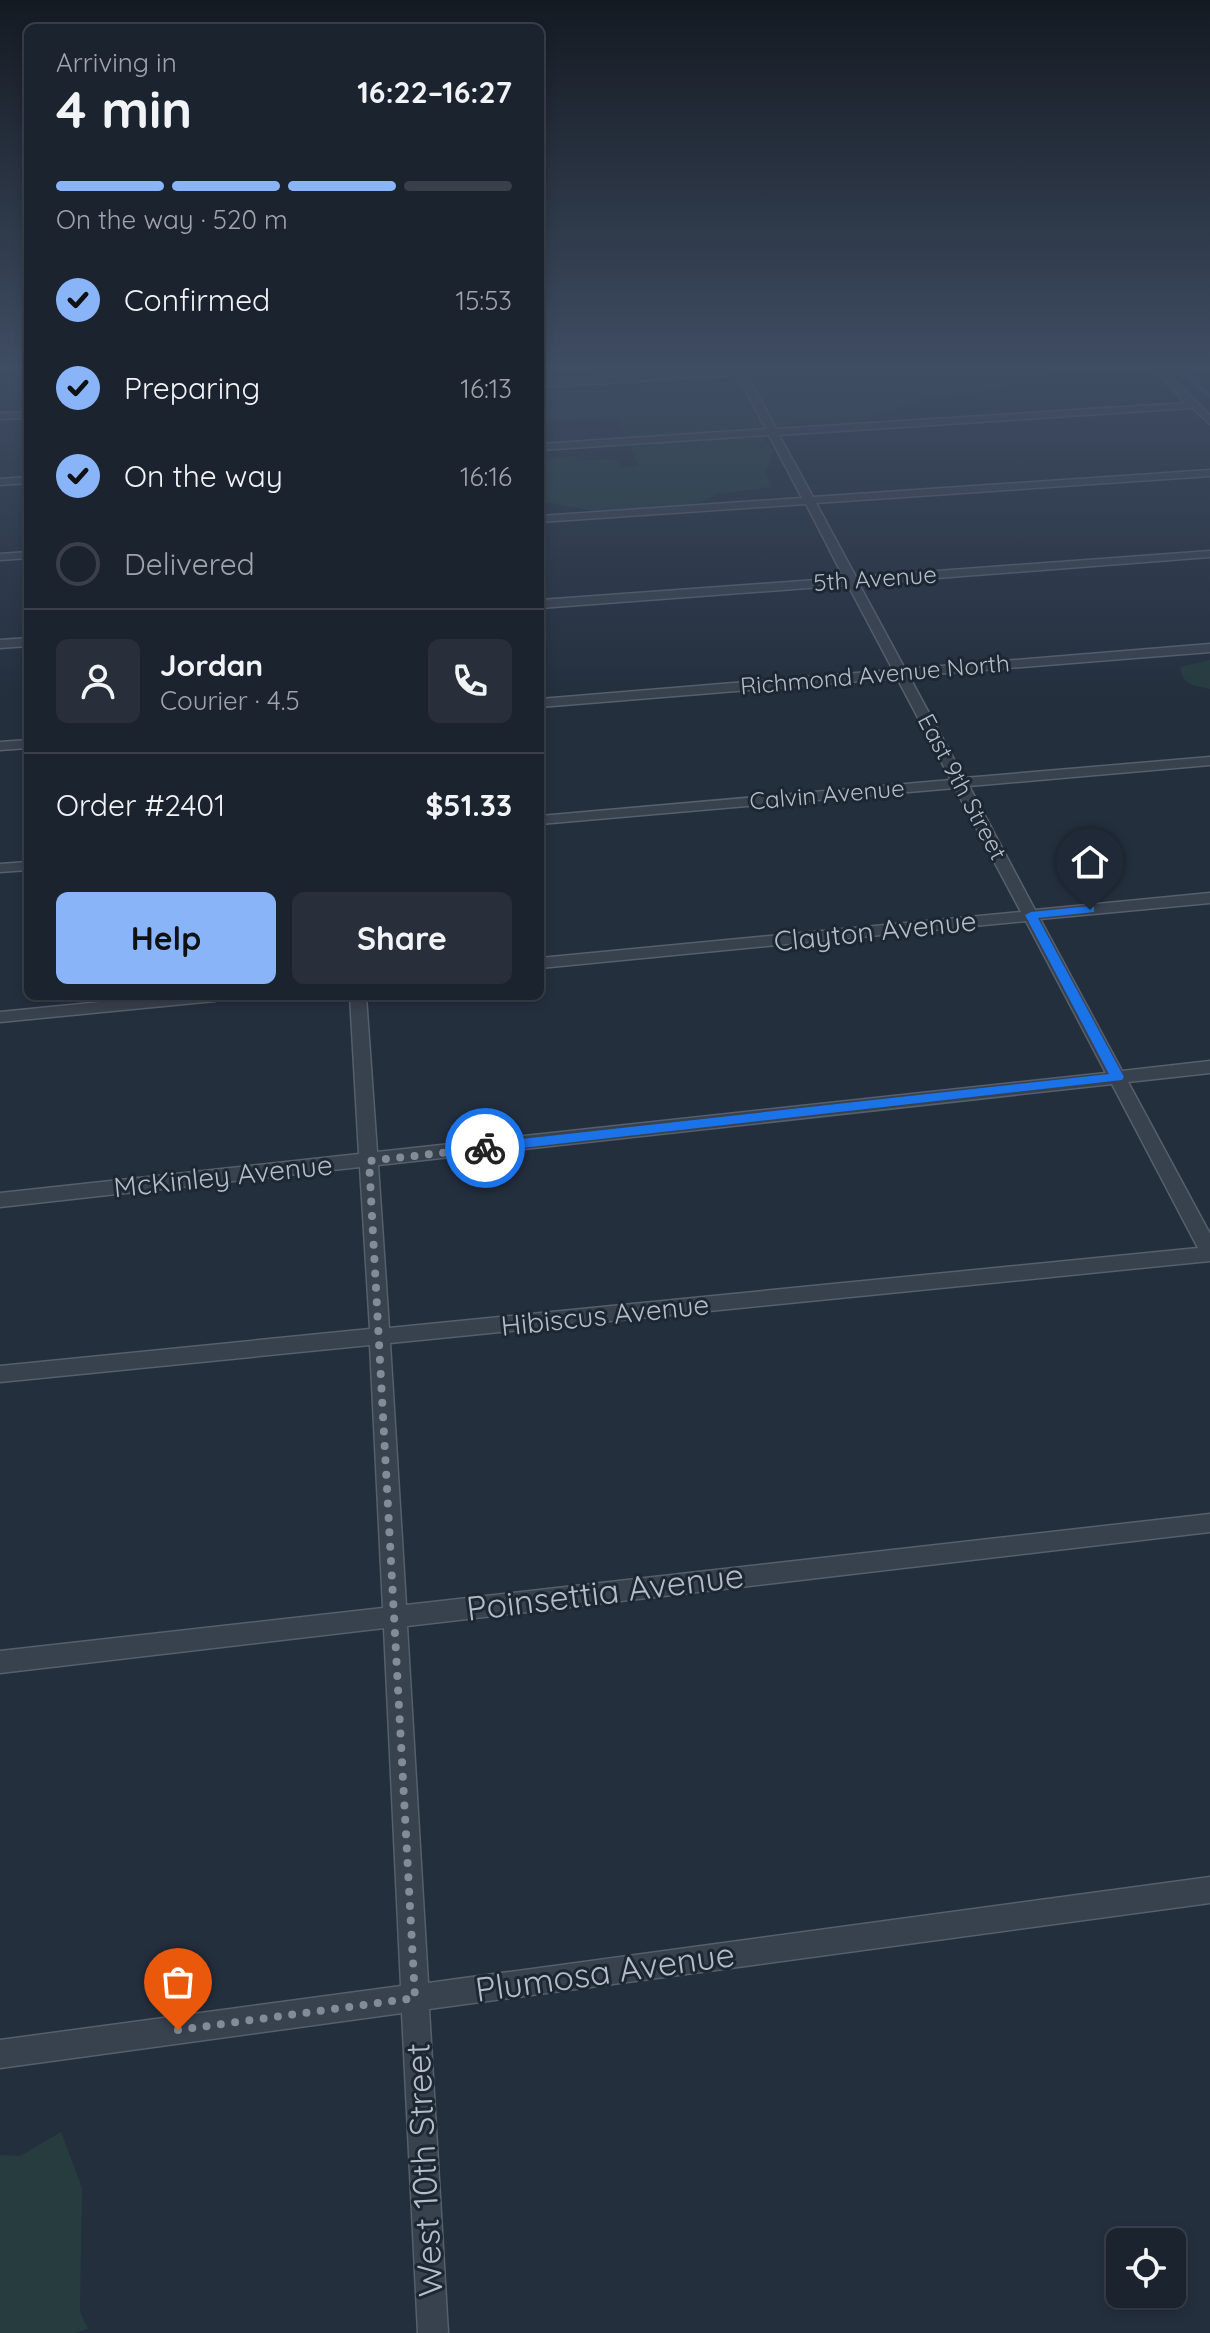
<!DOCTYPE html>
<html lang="en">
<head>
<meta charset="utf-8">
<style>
  body { margin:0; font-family:Quicksand,sans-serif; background:#282f3a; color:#f1f3f6; height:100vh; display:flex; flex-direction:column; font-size:30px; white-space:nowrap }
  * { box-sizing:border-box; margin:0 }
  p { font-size:26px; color:#a0a4aa }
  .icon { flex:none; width:44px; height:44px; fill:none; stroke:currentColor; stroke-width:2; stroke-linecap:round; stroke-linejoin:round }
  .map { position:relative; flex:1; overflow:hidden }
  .side { position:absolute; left:24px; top:24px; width:520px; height:976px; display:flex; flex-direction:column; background:#1b232e; border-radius:12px; box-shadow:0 4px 12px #0003,0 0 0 2px #39404a }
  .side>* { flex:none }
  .fabs { position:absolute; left:1106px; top:2228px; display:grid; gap:16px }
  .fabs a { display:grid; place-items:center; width:80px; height:80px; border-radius:12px; background:#1b232e; box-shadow:0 4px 12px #0003,0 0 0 2px #39404a; font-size:40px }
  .pin { position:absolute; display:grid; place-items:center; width:68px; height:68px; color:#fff; margin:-82px -34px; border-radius:50% 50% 50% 0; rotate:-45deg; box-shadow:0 0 8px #0007 }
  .pin .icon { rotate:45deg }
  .courier { position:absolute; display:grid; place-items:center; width:80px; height:80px; margin:-40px; border:6px solid #1a73e8; border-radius:50%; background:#fff; color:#222; box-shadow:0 2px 10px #0007 }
  .overview em { font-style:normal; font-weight:700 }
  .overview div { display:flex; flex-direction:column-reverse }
  .overview { display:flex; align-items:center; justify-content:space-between; height:136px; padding:0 32px }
  h1 { font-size:52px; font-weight:700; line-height:60px }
  .bar { display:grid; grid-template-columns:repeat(4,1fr); gap:12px 8px; align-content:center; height:96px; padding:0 32px }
  .bar i { height:10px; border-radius:6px; background:#39404a }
  .bar .current { background:#8ab4f8 }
  .bar p { grid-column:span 4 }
  .line { display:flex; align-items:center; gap:20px; padding:0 32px; border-top:2px solid #39404a }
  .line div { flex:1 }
  .round { display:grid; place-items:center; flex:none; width:84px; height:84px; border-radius:12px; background:#282f3a }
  ol { padding:0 32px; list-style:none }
  li { display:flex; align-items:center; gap:24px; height:88px }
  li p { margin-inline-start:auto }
  li .icon { padding:8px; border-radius:50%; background:#8ab4f8; color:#111; stroke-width:4 }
  li:last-child { color:#a0a4aa }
  li i { width:44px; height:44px; border:4px solid #39404a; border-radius:50% }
  .button { display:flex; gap:16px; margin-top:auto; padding:16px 32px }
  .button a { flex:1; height:92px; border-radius:12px; background:#8ab4f8; color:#111; font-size:32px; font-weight:700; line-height:92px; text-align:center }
  .button a+a { background:#282f3a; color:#f1f3f6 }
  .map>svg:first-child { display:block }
  .green { fill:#263c3f }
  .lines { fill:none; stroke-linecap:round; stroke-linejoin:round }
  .canal { fill:#394c67; fill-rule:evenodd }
  .minor-casing { stroke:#565f6c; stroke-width:3 }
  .minor { fill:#38414e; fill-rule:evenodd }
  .route { fill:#1a73e8 }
  .done { stroke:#828b98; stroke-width:8; stroke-dasharray:0 14.4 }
  .labels { text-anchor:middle; stroke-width:6; stroke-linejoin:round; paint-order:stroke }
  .far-street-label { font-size:24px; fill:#b4bcc9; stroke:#1d2633 }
  .street-label { font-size:28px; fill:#b4bcc9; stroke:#1d2633 }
  .near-street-label { font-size:34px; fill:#b4bcc9; stroke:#1d2633 }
</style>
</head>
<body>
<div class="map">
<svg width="1210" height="2333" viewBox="0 0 1210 2333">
  <rect width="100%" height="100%" fill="#242f3e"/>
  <path class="green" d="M850,369H1056C1038,375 1016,384 998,388C976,394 953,393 931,397C905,402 881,417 855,422C830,426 776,414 763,439L774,450L766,472L771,487L717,494L705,501L681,506L597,512L540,501V459L572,456L586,461L604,458L617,461L621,467L639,466L618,418L540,422V391H630L684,381H727Z
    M1210,660V689C1193,685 1183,686 1180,667Z
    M61,2132L82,2188L80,2312L88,2329L74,2333H0V2155L20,2156Z"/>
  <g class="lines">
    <path class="canal" d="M1177,369H1185L1210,393V399Z"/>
    <defs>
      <path id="minor" d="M735,369H804L799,372L747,375L776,429L1186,403L1154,369H1163L1210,415V424L1192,408L779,435L813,497L1210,470V476L816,503L856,577L1210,551V557L859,584L905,669L1210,644V652L909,676L964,778L1210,757V765L969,786L1035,910L1210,893V903L1040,919L1122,1071L1210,1061V1073L1128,1082L1210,1234V1261L390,1343L406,1605L1210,1514V1532L407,1626L428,1983L1210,1877V1903L429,2009L448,2333H418L402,2013L0,2068V2040L401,1986L384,1628L0,1673V1651L383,1608L370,1345L0,1382V1366L370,1329L360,1167L0,1207V1193L359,1154L350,996H366L377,1152L1106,1073L1026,921L540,968V958L1021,912L955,788L540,824V816L951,780L897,678L540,707V699L893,670L848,585L540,608V600L844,578L806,504L540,522V516L802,498L769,435L540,450V444L766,429L738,375L540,387V381ZM1112,1084L1198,1248L389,1328L378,1165Z
        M28,412V418L0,419V413Z
        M28,477V483L0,485V479Z
        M28,552V558L0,560V554Z
        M28,638V646L0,648V640Z
        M28,740V748L0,750V742Z
        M28,862V870L0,872V864Z
        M161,996H223L215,1001L0,1022V1012Z"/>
    </defs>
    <use href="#minor" class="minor-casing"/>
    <use href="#minor" class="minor"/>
  </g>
  <linearGradient id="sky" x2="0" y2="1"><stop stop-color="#141a22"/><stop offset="0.53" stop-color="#3f4d63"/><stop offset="1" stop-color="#3f4d63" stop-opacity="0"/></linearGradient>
  <rect width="1210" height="695" fill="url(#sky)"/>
  <path class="route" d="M1090,906L1094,907V912L1038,918L1124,1077L1122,1080L485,1152L479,1148L485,1143L1109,1074L1025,915L1031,912Z"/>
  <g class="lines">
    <path class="done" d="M178,2030L415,1998L369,1161L485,1148"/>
  </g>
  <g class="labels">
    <g class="far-street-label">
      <text transform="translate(875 579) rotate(-4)" y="8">5th Avenue</text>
      <text transform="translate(875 675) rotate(-5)" y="8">Richmond Avenue North</text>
      <text transform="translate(962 787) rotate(62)" y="8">East 9th Street</text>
      <text transform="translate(827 795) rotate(-5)" y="8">Calvin Avenue</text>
    </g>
    <g class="street-label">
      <text transform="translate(875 931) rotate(-6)" y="10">Clayton Avenue</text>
      <text transform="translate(223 1176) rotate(-6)" y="10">McKinley Avenue</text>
      <text transform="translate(605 1315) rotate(-6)" y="10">Hibiscus Avenue</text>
    </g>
    <g class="near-street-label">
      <text transform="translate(605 1592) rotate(-7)" y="12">Poinsettia Avenue</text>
      <text transform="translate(605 1972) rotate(-8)" y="12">Plumosa Avenue</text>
      <text transform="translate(424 2170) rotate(-93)" y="12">West 10th Street</text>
    </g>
  </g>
</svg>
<div class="fabs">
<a><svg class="icon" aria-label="locate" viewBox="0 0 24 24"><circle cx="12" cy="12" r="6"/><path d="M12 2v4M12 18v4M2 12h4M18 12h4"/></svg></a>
</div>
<div class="pin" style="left:178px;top:2030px;background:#ea580c"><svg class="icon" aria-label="bag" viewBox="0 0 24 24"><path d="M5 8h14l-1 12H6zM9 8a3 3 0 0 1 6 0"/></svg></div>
<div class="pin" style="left:1090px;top:910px;background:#1f2937"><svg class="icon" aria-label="home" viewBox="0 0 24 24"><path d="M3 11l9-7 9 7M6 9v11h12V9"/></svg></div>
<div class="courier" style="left:485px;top:1148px"><svg class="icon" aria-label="bike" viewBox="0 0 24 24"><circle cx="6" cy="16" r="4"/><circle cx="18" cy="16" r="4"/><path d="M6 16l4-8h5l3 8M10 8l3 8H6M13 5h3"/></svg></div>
<section class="side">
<div class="overview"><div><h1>4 min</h1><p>Arriving in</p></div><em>16:22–16:27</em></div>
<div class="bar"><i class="current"></i><i class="current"></i><i class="current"></i><i></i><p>On the way · 520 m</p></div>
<ol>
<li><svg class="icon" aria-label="check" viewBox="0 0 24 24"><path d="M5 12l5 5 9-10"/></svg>Confirmed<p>15:53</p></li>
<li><svg class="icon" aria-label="check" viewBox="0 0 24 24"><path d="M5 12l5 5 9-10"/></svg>Preparing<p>16:13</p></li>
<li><svg class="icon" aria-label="check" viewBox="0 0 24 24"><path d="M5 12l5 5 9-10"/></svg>On the way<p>16:16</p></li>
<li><i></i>Delivered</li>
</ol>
<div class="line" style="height:144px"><a class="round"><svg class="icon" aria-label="person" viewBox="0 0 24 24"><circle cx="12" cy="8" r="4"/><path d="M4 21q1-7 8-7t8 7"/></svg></a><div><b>Jordan</b><p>Courier · 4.5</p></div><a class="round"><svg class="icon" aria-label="phone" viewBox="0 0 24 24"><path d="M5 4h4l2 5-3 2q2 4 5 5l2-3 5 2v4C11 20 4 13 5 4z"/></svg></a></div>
<div class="line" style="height:104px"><div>Order #2401</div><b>$51.33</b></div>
<div class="button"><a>Help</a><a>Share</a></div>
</section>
</div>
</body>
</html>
